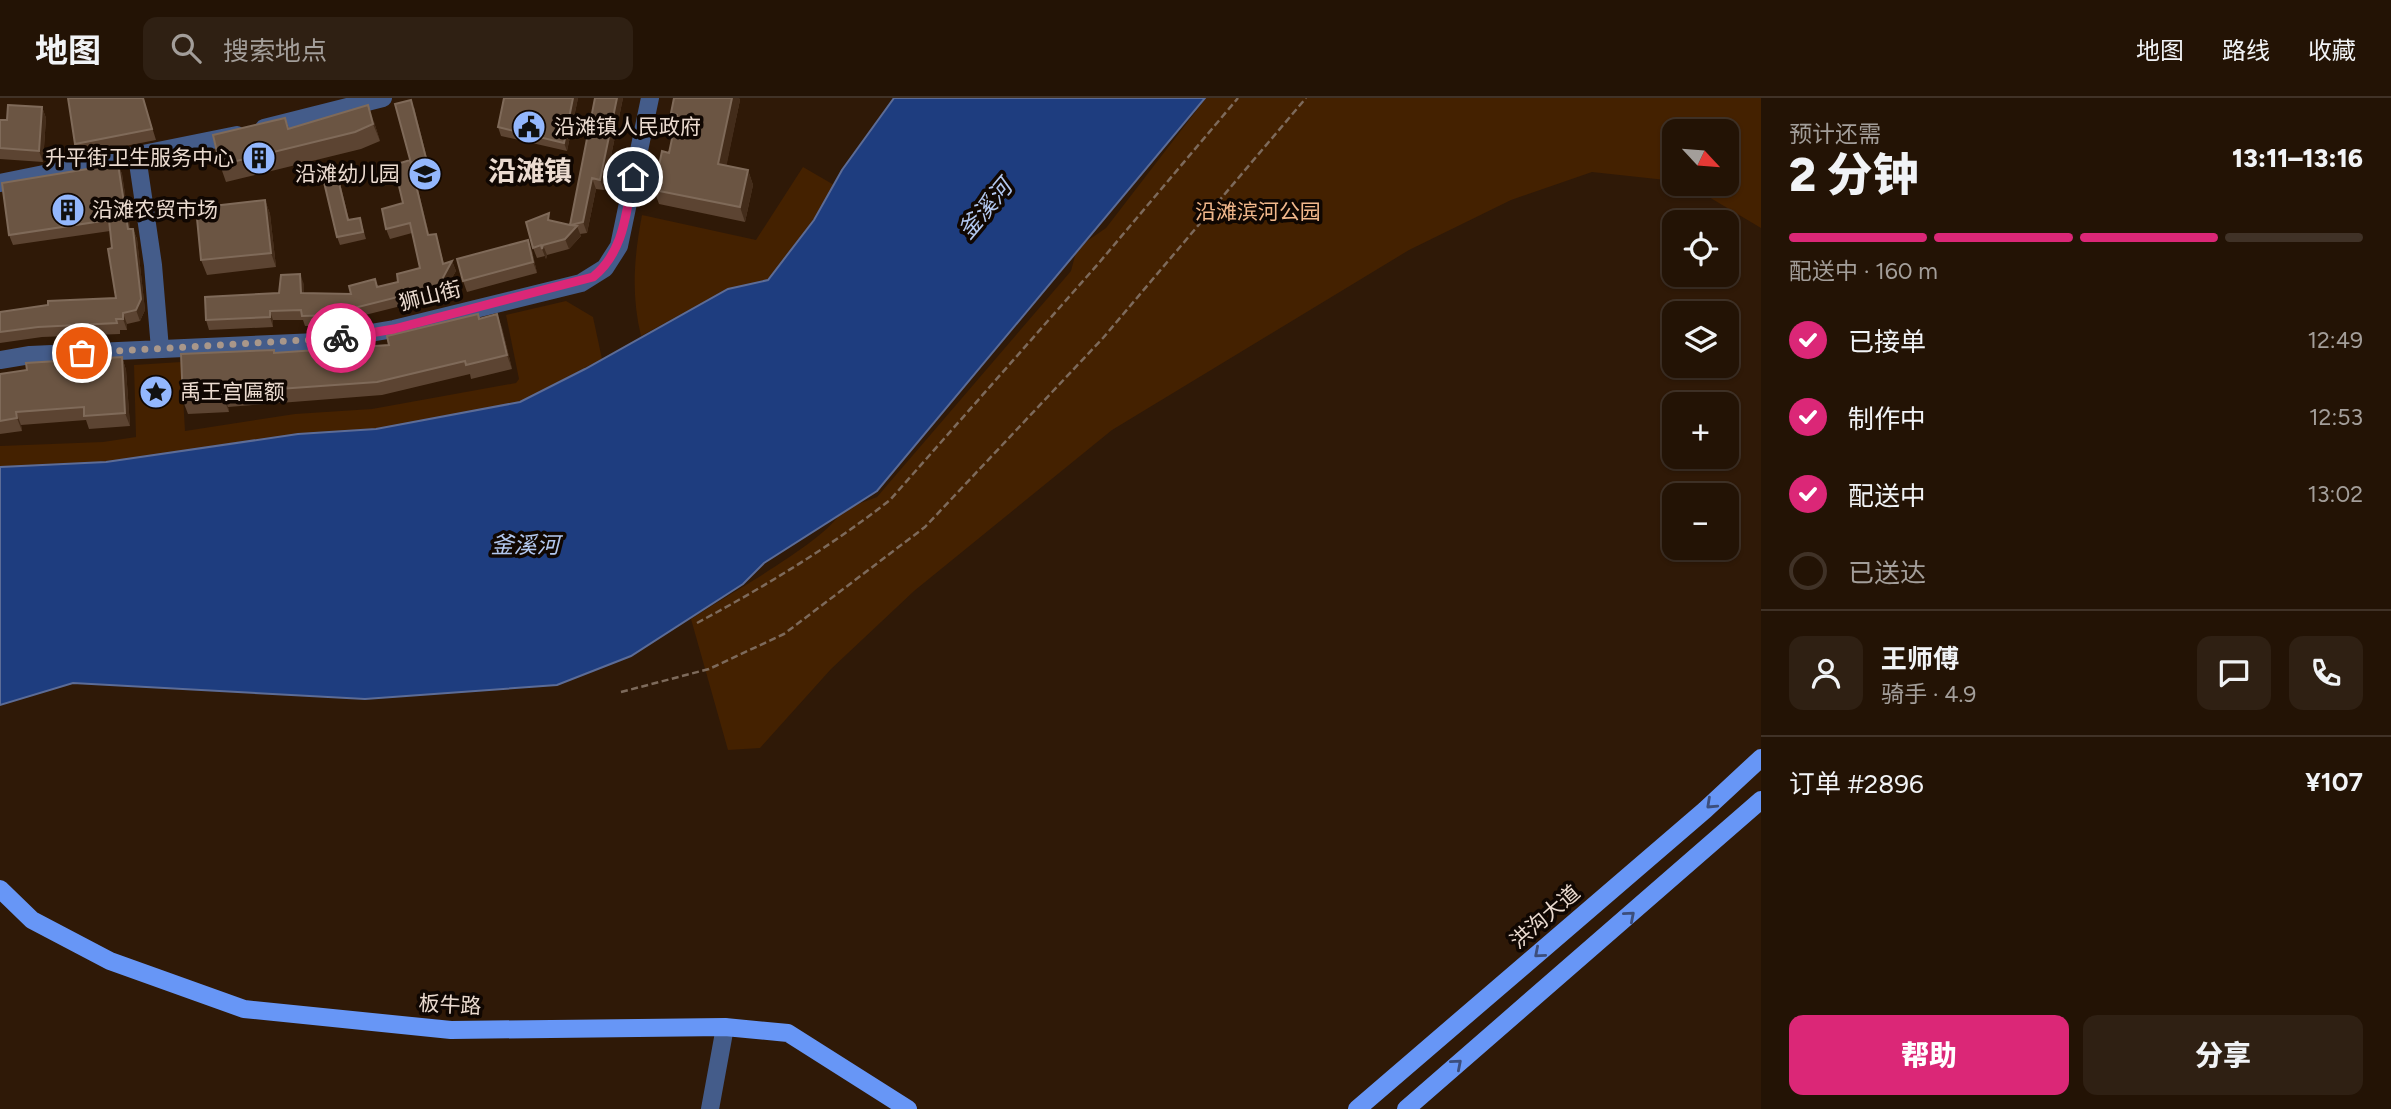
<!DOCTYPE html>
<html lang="zh">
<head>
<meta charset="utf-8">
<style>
  body { margin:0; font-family:Figtree,"Noto Sans SC",sans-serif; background:#2f2013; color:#f1f3f6; height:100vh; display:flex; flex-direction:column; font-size:26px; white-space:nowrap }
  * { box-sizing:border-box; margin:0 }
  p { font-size:23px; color:#a39e9a }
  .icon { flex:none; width:38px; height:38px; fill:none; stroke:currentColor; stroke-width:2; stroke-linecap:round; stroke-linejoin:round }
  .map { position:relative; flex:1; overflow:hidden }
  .details { display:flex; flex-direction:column; background:#231305; width:630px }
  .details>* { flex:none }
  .needle { width:46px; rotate:116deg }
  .controls { position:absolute; left:1662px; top:21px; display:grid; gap:14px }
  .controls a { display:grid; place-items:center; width:77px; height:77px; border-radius:14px; background:#231305; box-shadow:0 2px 5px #0004,0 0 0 2px #403227; font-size:35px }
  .pin { position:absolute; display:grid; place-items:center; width:60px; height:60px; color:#fff; margin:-30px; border:4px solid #fff; border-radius:50%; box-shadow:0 2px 7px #0007 }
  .courier { position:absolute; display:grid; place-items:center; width:70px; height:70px; margin:-35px; border:5px solid #db2777; border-radius:50%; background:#fff; color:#222; box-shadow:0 2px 9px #0007 }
  .head em { font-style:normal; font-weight:800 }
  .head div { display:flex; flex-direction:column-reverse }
  .head { display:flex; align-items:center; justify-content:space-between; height:119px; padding:0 28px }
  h1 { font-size:46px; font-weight:800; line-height:52px }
  .bar { display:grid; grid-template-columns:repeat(4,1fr); gap:10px 7px; align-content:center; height:84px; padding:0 28px }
  .bar i { height:9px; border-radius:5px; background:#403227 }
  .bar .active { background:#db2777 }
  .bar p { grid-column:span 4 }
  .line { display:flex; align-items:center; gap:18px; padding:0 28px; border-top:2px solid #403227 }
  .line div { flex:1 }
  .round { display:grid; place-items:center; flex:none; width:74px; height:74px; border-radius:14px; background:#2f2013 }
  ol { padding:0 28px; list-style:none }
  li { display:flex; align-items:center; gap:21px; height:77px }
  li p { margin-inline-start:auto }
  li .icon { padding:7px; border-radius:50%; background:#db2777; color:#fff; stroke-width:4 }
  li:last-child { color:#a39e9a }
  li i { width:38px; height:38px; border:4px solid #403227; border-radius:50% }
  .action { display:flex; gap:14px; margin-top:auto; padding:14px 28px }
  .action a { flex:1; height:80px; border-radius:14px; background:#db2777; color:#fff; font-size:28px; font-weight:800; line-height:80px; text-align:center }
  .action a+a { background:#2f2013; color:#f1f3f6 }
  header { display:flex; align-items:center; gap:42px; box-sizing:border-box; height:98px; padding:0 35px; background:#231305; border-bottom:2px solid #403227 }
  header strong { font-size:33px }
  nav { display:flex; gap:38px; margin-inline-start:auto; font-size:24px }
  .search { width:490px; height:63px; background:#2f2013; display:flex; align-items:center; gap:18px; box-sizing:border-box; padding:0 24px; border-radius:14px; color:#a39e9a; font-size:26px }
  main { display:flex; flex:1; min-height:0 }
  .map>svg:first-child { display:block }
  .green { fill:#442100 }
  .water { fill:#1e3d7f; stroke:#5c6c97; stroke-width:2 }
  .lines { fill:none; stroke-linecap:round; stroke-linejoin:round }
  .path { stroke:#7d6a5b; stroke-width:2.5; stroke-dasharray:7 3.5; stroke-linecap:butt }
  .minor { stroke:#445c8a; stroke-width:18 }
  .major { stroke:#6796f6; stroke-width:18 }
  .wall { fill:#5c4432 }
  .shaded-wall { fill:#432c1a }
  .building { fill:#6b5543; stroke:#7f6a59; stroke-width:2 }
  .oneway { stroke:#3c4e7c }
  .done { stroke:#a9978a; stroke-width:7; stroke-dasharray:0 12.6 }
  .route { stroke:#db2777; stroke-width:9 }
  .labels { text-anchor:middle; stroke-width:7; stroke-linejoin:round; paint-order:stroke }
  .poi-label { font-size:21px; fill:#ebdbd0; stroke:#100702; text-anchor:start }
  .park-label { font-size:21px; fill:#f2b88c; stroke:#100702 }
  .street-label { font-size:21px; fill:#ebdbd0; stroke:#100702 }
  .water-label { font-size:23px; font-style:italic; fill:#b3c8ef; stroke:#100702 }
  .district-label { font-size:28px; font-weight:bold; fill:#ebdbd0; stroke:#100702 }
</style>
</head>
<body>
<header>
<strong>地图</strong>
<div class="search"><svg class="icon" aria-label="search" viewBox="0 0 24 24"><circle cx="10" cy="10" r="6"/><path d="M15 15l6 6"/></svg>搜索地点</div>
<nav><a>地图</a><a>路线</a><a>收藏</a></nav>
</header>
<main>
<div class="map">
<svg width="1761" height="1011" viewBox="0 0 1761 1011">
  <rect width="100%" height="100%" fill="#2f1907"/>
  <path class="green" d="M1206,0H1761V130L1687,86H1727V33H1675V83L1592,74L1511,102L1409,152L1112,332L914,493L831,571L760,650L728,652L691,521C723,499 829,442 842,412L877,399L1071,173L1077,150L1106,130Z
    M803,69L834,87L814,122L768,183L728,191L641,238C631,197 634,159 642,117L756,142Z
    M566,203L593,219L602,261L520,304L376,331L298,336L106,364L0,369V348L103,344L136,339L134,267L181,264L185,333L295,316L372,311L516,285L519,281L506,217Z"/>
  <path class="water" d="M894,0H1205L877,393L764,465L743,486L631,558L557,587L365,601L73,585L0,607V369L106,364L298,336L376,331L520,304L585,271L728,191L768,182L814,122L842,72Z"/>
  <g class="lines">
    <path class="path" d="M697,525C764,489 830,449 890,402L1098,166L1238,0
      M621,594L709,571L784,536L925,429L1103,240L1306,0"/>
    <path class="minor" d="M264,30L383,0
      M137,58L153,167L160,251
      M0,85L237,37
      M0,262L30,257L317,244L394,231L581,185L605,170L619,148L650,0
      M710,1011L725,929"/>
    <path class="major" d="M0,791L32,822L110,863L244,911L451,932L725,929L788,935L908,1011
      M1357,1011L1705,712L1761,660
      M1406,1011L1761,702"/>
  </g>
  <path class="wall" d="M68,0H143L156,42L79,57L75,46Z
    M504,0H578L567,53L501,38L498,29Z
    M595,0H623L604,92L596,91L587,135L580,136L581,138L569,151L547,157L546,161L545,158L537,160L533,150L552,123L570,127Z
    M674,0H739L740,2L726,68L748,72L753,87L745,124L659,106L654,92L669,55L675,27L671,15Z
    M42,9L46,20L43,64L0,61V22H7Z
    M414,9L429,68L413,72L429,137L436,136L444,166L452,163L456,173L441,198L341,223V227L305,228L303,222H273V229L209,232L206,222L304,186V195L351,196L375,181L378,189L398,184L420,170L412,135L390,141L386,131L403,105L410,62Z
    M285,20L289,30L374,24L380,43L361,51L226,84L220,67Z
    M118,66L122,76L130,131H133L137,141L145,212L140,223L127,226V232H120V236L42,239L0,245V214L116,200L110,133L13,147L9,137Z
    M340,85L349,122L360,120L366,141L340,147L337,139Z
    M265,102L270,116L276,169L207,177L201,162Z
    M532,153L537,175L467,194L463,183Z
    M497,216L502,230L512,271L471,281L470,276L382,297L228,309L229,314L188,316L183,303L275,255L389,247Z
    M122,259L126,272L130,328L89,331L86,322L21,327L22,333L0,336V276Z"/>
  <path class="shaded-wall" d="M573,0H578L567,53L564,45Z
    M617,0H623L604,92L600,82Z
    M732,0H739L740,2L724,80L718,66Z
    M368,7L374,24L380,43L373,26Z
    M42,9L46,20L43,64L39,53Z
    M410,62L413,72L432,147L428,137Z
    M118,66L122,76L132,142L128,131Z
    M748,72L753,87L745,124L740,109Z
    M337,77L340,85L350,130L348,122Z
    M592,80L596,91L587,135L583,124Z
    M265,102L270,116L276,169L271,155Z
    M577,128L581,138L569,151L565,141Z
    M133,131L137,141L145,212L140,223L136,212Z
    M436,136L446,174L452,163L456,173L441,198L438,189Z
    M528,142L532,153L537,175L533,164Z
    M543,147L547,157L546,161L542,151Z
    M300,176L304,186V204L301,195Z
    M270,213L273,222V229L270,219Z
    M123,215L127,226V232L123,221Z
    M497,216L502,230L512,271L507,257Z
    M122,259L126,272L130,328L125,315Z
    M224,295L228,309L229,314L224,301Z
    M16,314L21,327L22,333L17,320Z"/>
  <path class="building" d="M68,0H143L152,31L75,46Z
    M504,0H573L564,45L498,29Z
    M595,0H617L600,82L592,80L583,124L571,127L577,128L565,141L543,147L542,151L541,147L533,150L526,124L549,115L548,122L570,127Z
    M674,0H732L718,66L748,72L740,109L654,92L662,53L669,55L677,17L671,15Z
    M411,2L426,60L411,65L395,6Z
    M8,7L42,9L39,53L0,50V22H7Z
    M368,7L373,26L355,34L220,67L213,37L285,20L288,31Z
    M410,62L428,137L436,136L443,166L452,163L438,189L338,214V217L302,218L301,212L270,213V219L206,222L205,199L279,195L281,177L300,176L301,195L351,196L349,188L375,181L377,189L398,184L397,176L420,170L410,125L386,131L382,111L403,105L394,67Z
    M118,66L128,131H133L141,201L136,212L123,215V221H116L117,225L38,229L0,234V214L41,208L48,207V203L116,200L108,151L112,150L109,122L9,137L2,85Z
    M337,77L348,122L360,120L363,134L337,139L323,80Z
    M265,102L271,155L201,162L196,110Z
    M528,142L533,164L463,183L457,161Z
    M478,216L479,221L497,216L507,257L466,267L465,263L377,284L224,295V301L183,303L181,256L274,252V255L389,247L387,238Z
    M122,259L125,315L84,318V309L16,314L17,320L0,323V276L27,272L26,265Z"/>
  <defs><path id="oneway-chevron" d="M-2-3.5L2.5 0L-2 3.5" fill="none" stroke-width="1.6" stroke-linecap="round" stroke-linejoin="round" transform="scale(1.75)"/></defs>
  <g class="oneway">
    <use href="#oneway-chevron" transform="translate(1711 706) rotate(137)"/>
    <use href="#oneway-chevron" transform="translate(1630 818) rotate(-41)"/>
    <use href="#oneway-chevron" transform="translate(1539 855) rotate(139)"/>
    <use href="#oneway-chevron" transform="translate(1457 966) rotate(-41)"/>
  </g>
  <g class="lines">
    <path class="done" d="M82,255L341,240"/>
    <path class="route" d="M341,240L394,231L593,179C624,154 626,115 633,79"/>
  </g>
  <defs>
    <symbol id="civic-disc" viewBox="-11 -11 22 22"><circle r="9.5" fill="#93b7fd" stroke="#100702"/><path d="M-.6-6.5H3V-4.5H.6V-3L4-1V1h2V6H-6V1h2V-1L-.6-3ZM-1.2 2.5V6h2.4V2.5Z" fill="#111"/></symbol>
    <symbol id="building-disc" viewBox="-11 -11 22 22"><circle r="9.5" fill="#93b7fd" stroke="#100702"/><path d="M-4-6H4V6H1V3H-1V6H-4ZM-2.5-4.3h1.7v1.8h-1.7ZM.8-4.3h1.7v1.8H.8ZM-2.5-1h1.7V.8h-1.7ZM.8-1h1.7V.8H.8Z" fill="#111"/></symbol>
    <symbol id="school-disc" viewBox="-11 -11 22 22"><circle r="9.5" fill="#93b7fd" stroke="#100702"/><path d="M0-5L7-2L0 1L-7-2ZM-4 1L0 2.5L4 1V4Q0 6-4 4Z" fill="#111"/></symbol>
    <symbol id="sight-disc" viewBox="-11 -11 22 22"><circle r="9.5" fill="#93b7fd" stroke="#100702"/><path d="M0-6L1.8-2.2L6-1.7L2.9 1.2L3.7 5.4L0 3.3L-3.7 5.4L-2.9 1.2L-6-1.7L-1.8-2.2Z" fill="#111"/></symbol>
  </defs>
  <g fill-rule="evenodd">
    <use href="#civic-disc" x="510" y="10" width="38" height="38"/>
    <use href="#building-disc" x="240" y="41" width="38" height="38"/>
    <use href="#school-disc" x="406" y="57" width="38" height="38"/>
    <use href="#building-disc" x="49" y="93" width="38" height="38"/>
    <use href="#sight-disc" x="137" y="275" width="38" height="38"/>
  </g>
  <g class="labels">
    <g class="poi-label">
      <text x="554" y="36">沿滩镇人民政府</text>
      <text x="234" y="67" text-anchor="end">升平街卫生服务中心</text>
      <text x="400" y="83" text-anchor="end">沿滩幼儿园</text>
      <text x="92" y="119">沿滩农贸市场</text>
      <text x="180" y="301">禹王宫匾额</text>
    </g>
    <g class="park-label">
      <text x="1258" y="121">沿滩滨河公园</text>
    </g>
    <g class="street-label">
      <text transform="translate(430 198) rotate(-14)" y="7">狮山街</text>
      <text transform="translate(1545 819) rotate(-41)" y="7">洪沟大道</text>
      <text transform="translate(450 907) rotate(3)" y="7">板牛路</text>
    </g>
    <g class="water-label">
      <text transform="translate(985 111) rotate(-50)" y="8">釜溪河</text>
      <text x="525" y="455">釜溪河</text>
    </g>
    <g class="district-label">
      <text x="530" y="83">沿滩镇</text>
    </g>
  </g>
</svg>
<div class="controls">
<a><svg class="needle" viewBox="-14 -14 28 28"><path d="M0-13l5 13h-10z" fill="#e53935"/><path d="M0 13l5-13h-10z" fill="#a39e9a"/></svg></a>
<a><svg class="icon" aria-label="locate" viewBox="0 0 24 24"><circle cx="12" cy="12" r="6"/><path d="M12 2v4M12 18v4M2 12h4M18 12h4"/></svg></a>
<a><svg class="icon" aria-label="layers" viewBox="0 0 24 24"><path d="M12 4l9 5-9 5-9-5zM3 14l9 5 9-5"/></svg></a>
<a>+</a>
<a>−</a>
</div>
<div class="pin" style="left:82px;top:255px;background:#ea580c"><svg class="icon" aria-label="bag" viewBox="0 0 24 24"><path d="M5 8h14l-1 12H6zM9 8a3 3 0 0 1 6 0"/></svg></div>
<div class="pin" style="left:633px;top:79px;background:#1f2937"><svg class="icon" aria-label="home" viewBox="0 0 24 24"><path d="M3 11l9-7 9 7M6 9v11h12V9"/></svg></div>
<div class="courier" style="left:341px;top:240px"><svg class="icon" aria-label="bike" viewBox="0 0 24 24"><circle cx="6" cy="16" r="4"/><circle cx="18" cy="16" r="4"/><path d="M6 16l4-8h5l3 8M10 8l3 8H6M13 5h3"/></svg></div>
</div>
<section class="details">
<div class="head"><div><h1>2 分钟</h1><p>预计还需</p></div><em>13:11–13:16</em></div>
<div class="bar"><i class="active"></i><i class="active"></i><i class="active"></i><i></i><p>配送中 · 160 m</p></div>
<ol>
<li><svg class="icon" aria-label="check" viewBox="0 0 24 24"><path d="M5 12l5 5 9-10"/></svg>已接单<p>12:49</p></li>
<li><svg class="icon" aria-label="check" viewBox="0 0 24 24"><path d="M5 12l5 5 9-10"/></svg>制作中<p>12:53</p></li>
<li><svg class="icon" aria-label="check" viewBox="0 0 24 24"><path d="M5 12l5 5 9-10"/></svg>配送中<p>13:02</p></li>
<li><i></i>已送达</li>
</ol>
<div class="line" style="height:126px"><a class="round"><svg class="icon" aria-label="person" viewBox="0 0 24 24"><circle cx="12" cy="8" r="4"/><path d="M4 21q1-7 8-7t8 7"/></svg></a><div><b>王师傅</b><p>骑手 · 4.9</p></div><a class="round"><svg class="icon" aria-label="chat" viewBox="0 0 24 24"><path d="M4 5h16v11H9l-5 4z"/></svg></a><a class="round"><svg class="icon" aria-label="phone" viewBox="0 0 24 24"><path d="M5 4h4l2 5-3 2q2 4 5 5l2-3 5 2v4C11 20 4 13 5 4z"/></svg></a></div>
<div class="line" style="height:91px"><div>订单 #2896</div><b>¥107</b></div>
<div class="action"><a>帮助</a><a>分享</a></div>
</section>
</main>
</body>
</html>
